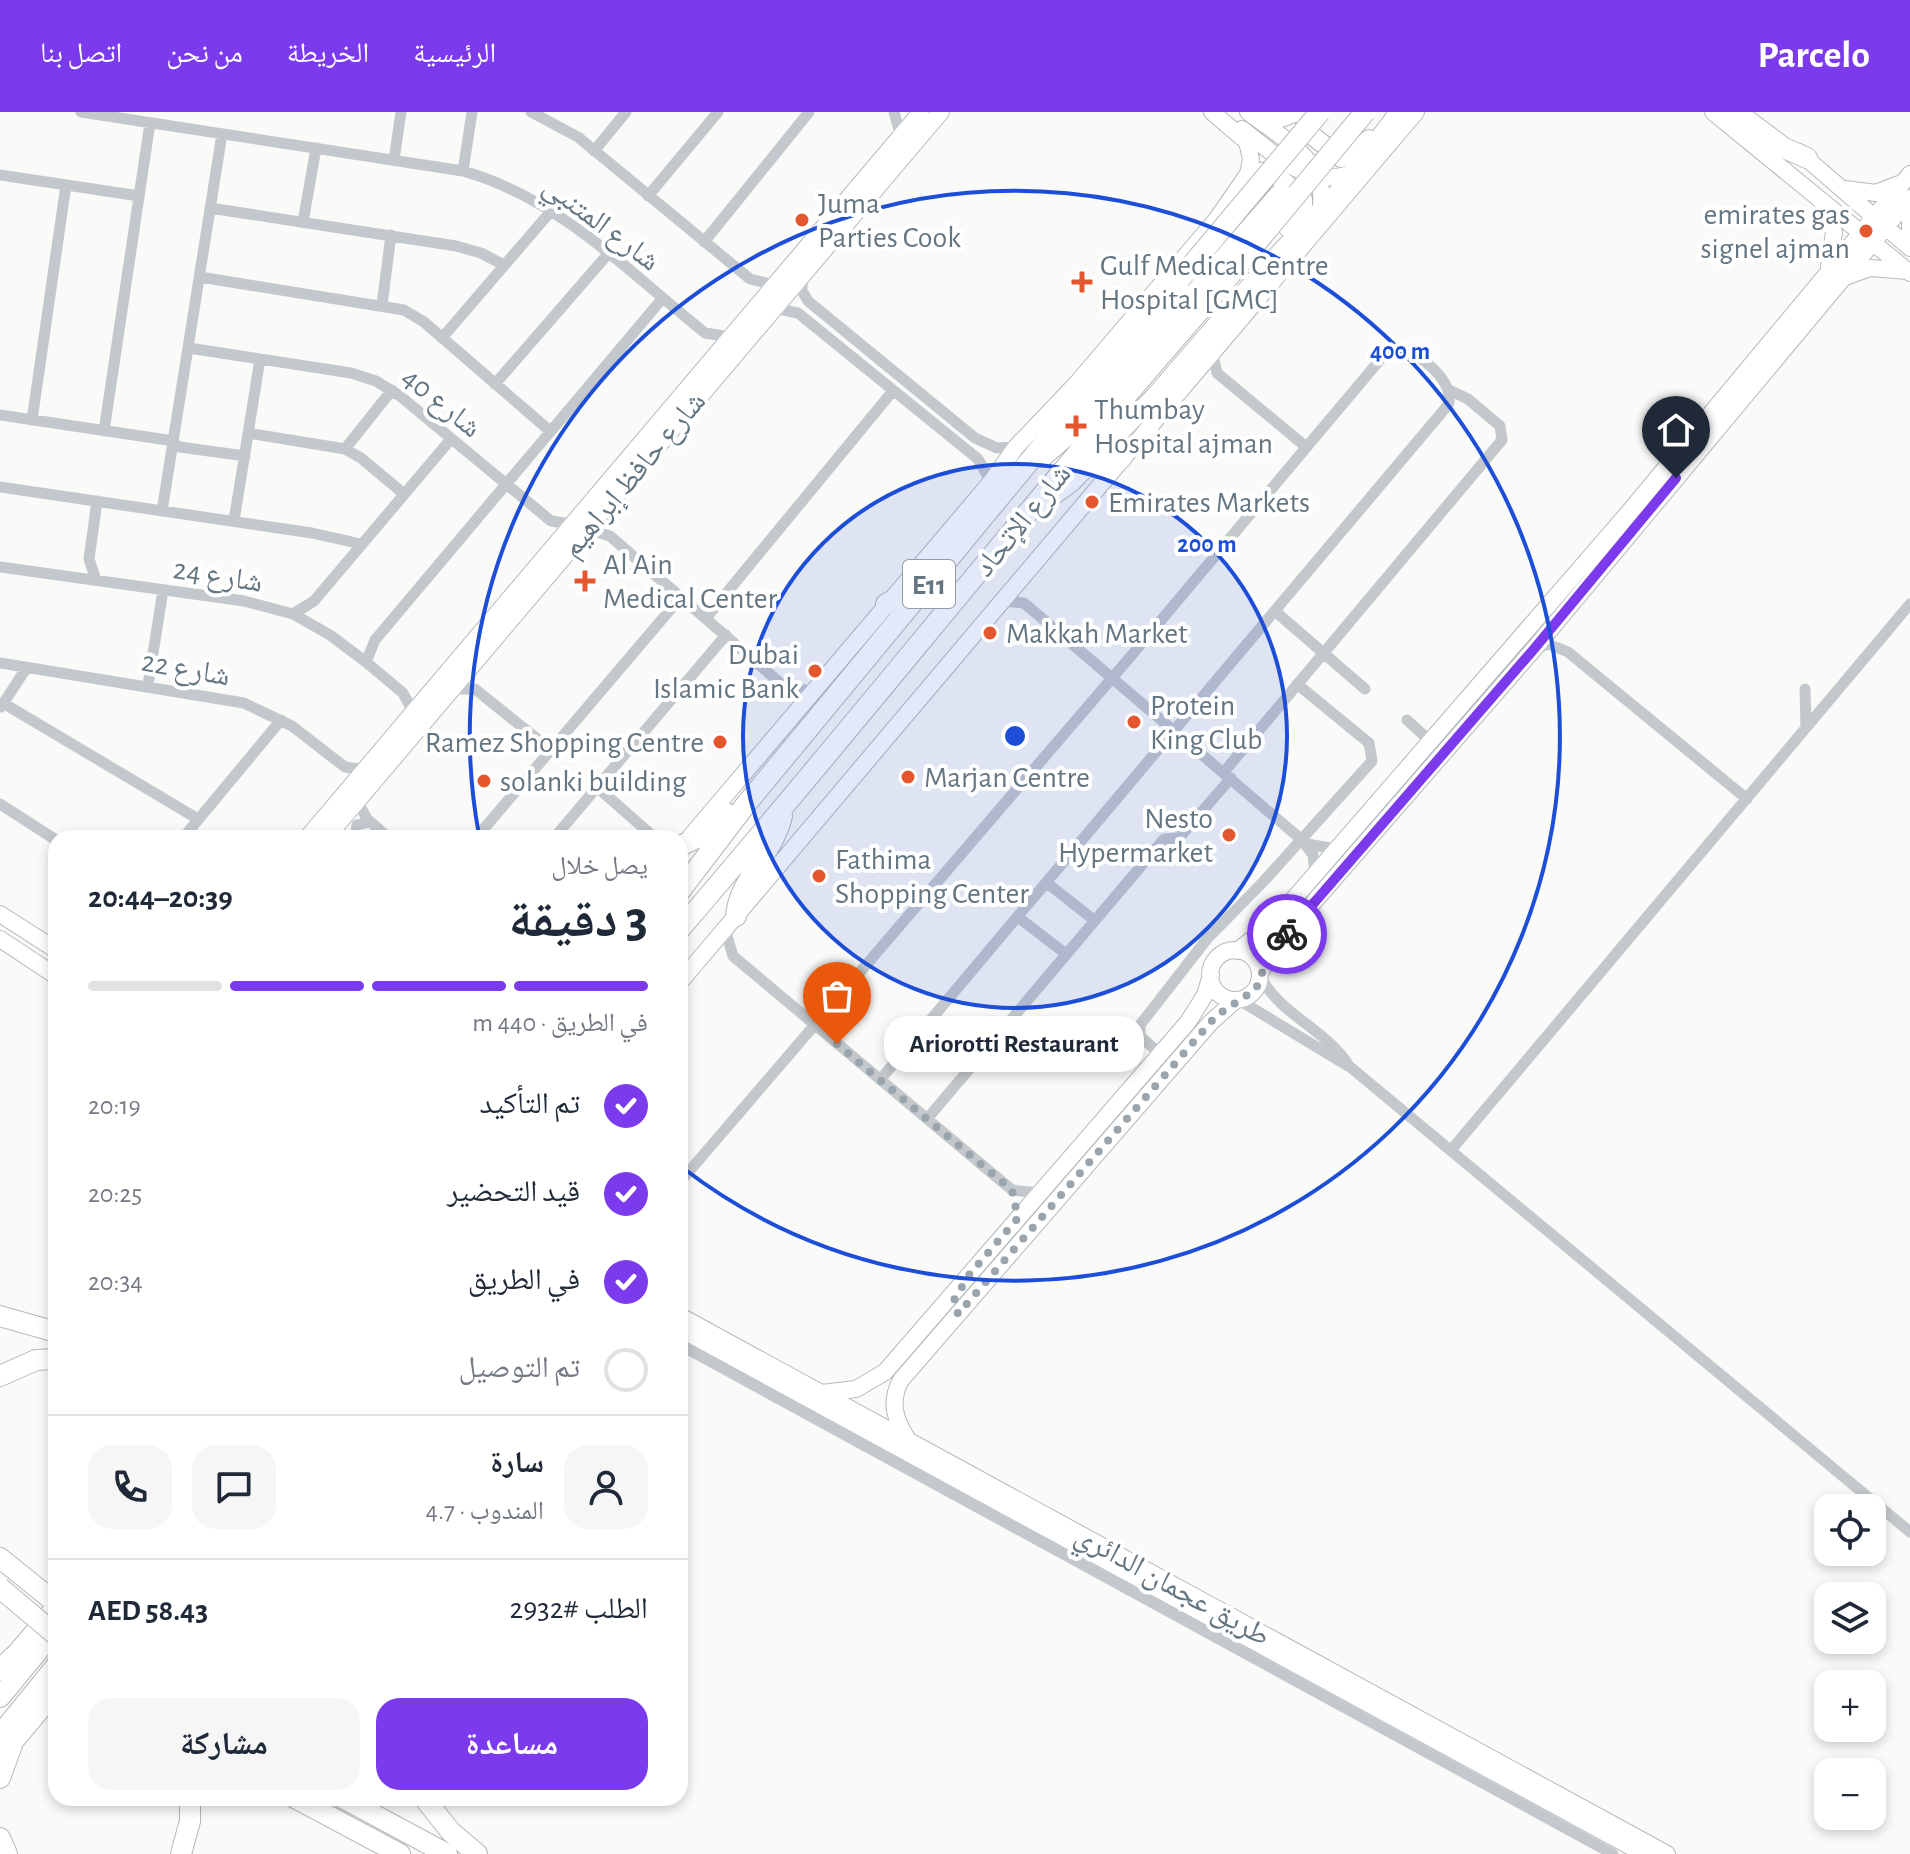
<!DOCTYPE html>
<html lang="ar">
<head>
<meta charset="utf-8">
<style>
  body { margin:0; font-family:"Alegreya Sans","Noto Naskh Arabic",sans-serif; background:#f6f6f7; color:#1f2937; direction:rtl; height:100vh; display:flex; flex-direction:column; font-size:30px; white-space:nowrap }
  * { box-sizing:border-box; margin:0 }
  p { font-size:26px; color:#747a83 }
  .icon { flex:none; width:44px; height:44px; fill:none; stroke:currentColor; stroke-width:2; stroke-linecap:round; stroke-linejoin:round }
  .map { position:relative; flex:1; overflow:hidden; direction:ltr }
  .panel { position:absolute; left:48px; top:718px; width:640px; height:976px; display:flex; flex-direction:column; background:#fff; border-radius:24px; box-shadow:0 4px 12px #0003; direction:rtl }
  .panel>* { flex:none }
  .tools { position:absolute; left:1814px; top:1382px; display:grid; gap:16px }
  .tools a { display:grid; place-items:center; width:72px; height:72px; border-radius:16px; background:#fff; box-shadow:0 4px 12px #0003; font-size:40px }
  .pin { position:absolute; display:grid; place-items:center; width:68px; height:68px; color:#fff; margin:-82px -34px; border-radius:50% 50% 50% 0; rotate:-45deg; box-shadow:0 0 8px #0007 }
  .pin .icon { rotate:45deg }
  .courier { position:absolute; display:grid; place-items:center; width:80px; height:80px; margin:-40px; border:6px solid #7c3aed; border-radius:50%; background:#fff; color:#222; box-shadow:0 2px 10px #0007 }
  .bubble { position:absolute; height:56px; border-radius:24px; background:#fff; box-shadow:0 4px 12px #0003; font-size:26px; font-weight:700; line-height:56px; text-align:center; direction:rtl }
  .overview em { font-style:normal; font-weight:700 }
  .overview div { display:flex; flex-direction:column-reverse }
  .overview { display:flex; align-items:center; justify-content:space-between; height:136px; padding:0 40px }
  h1 { font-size:52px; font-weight:700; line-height:60px }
  .bar { display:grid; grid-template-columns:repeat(4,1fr); gap:12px 8px; align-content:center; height:96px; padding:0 40px }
  .bar i { height:10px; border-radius:6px; background:#e0e1e3 }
  .bar .on { background:#7c3aed }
  .bar p { grid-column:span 4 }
  .line { display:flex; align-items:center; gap:20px; padding:0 40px; border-top:2px solid #e0e1e3 }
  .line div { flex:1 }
  .round { display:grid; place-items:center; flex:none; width:84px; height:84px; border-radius:24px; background:#f6f6f7 }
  ol { padding:0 40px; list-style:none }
  li { display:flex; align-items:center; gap:24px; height:88px }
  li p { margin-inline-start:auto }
  li .icon { padding:8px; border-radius:50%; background:#7c3aed; color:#fff; stroke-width:4 }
  li:last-child { color:#747a83 }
  li i { width:44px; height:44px; border:4px solid #e0e1e3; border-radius:50% }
  .action { display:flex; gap:16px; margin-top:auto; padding:16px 40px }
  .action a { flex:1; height:92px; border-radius:24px; background:#7c3aed; color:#fff; font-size:32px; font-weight:700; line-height:92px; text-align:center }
  .action a+a { background:#f6f6f7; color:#1f2937 }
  header { display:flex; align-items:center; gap:48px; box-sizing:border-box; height:112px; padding:0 40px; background:#7c3aed; color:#fff }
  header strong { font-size:38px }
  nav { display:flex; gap:44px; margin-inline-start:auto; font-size:28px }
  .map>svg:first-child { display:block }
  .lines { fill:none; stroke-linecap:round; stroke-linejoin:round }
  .secondary-casing { stroke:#b3babf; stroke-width:18 }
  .primary-casing { stroke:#b5babe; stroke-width:20 }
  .highway-casing { stroke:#b4b9bd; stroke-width:22 }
  .street { stroke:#c3c8cc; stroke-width:11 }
  .secondary { stroke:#fff; stroke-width:16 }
  .primary { stroke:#fff; stroke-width:18 }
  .highway { stroke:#fff; stroke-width:20 }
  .highway-bridge-casing { stroke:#b4b9bd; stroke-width:22; stroke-linecap:butt }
  .highway-bridge { stroke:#fff; stroke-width:20 }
  .done { stroke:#99a4ac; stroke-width:8; stroke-dasharray:0 14.4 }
  .route { stroke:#7c3aed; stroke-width:10 }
  .ring { fill:none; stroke:#1d4ed8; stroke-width:4 }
  .poi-dot { fill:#e4572e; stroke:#fff; stroke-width:3 }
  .labels { text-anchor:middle; stroke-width:8; stroke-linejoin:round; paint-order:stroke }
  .shield { fill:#fff; stroke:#939fa8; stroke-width:2 }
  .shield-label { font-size:28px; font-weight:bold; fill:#657683 }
  .poi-label { font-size:30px; fill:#657683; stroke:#fff; text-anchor:start }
  .street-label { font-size:30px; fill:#657683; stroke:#fff }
  .centre { fill:#1d4ed8; stroke:#fff; stroke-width:4 }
  .ring-label { font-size:24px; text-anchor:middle; font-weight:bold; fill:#1d4ed8; stroke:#fff; stroke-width:8; stroke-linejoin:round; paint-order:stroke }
</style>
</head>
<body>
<header>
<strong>Parcelo</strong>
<nav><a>الرئيسية</a><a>الخريطة</a><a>من نحن</a><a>اتصل بنا</a></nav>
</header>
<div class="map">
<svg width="1910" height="1742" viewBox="0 0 1910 1742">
  <rect width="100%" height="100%" fill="#fafaf8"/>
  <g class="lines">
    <defs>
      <path id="secondary" d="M1248,0C1281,26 1331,49 1320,99
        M1256,0L1281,7L1299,0
        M1713,0L1910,161
        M1242,17C1276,43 1311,81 1356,59
        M1799,40L1910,136
        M1845,77L1876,81L1899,72
        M1826,92L1834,121L1829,154
        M1910,100V124
        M1845,165L1870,156L1908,159
        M690,725L991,370L1016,335L1077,271L1216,108L1248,62L1251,47L1247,30L1212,0
        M307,726L921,0
        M326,726L941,0
        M0,802L56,838
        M0,827L56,864
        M1210 863a25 25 0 1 1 50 0a25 25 0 1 1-50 0Z
        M1237,839L1272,812L1629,400L1910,62
        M1260,861L1279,830L1534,537L1910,86
        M680,870L1416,0
        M680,1204L1667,1742
        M680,1217L1644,1742
        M822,1281L856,1277L885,1260L1188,910L1205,883L1211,863
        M908,1328C895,1308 889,1290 901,1268L1211,910L1236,888"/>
      <path id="primary" d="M1306,5L1305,18L1341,46L1353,43L1369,27
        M1259,60L1272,59L1303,87V99L1288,116
        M1087,357L1122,347
        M1037,396L1072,370L1155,284L1268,153L1340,78L1399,0
        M6,1553L56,1494
        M2,1644L56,1580"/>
      <path id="highway" d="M1736,0L1784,36L1807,46
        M1042,345L1087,306L1202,172
        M886,492L923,473
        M684,732L704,723L726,701
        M680,779L747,691L1180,167
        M736,804C739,768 773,742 782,704
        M680,817C859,609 1029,393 1210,187
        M0,1204L56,1220
        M0,1264L36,1248L56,1247
        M0,1446L56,1491
        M0,1558L14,1544
        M0,1585L56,1517
        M0,1623L56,1554
        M0,1666L12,1633
        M295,1686L400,1742
        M343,1686L447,1742
        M424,1686L451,1720L477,1742
        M0,1726L7,1742
        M181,1742L190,1709V1686"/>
    </defs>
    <use href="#secondary" class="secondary-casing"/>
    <use href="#primary" class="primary-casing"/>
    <use href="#highway" class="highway-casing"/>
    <path class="street" d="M81,0L463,59C559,86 629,160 705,221L730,225
      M531,0L578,25L750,167L775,173
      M894,0L900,21
      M594,39L626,0
      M394,48L401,0
      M463,59L472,0
      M0,63L139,84
      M648,84L718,0
      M210,96L456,134L481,141L504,153
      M303,110L316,36
      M704,130L809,0
      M802,163V179L808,189L975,326L997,336L1016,335
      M200,165L404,198L424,210L550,319
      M382,193L391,123
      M774,196L798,201L978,347L991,370
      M442,226L552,98
      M189,236L351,261L376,269L400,284L551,409L571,412
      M1212,240L1217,261L1305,334
      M495,272L608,142
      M0,303L174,329
      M32,308L66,73
      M104,319L150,11
      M248,321L345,337L361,346L404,382
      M173,334L245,344
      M345,337L392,278
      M0,375L312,421L361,432
      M162,399L222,22
      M234,409L260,247
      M586,417L610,424L786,576L815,579
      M0,455L244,489L293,502L330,523L366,550L403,581L414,602
      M96,468L89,447L97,389
      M1002,489L1024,491L1302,728L1313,743L1315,761
      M1276,500L1365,577
      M293,502L314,489L451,327
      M706,506L892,280
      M1535,537L1548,532L1568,540L1747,687
      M366,550L375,528L662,187
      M0,551L244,591L292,614L345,655L366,658
      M148,573L163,478
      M453,577H475L551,638
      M1805,577L1806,616
      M3,591L198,707
      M1,595L27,555
      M1407,608L1430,629
      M1224,660L1502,328L1500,314L1468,287L1451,279
      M597,675L655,726
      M358,690L367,707L389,726
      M0,692L56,728
      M183,726L281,608
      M355,726L357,713L370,710
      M476,726L681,485
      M554,726L726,523
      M1307,732L1336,737
      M1182,743L1177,737L1179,726L1231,666
      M1047,771L1094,808
      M1018,805L1066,842
      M725,817L733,844L1012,1078L1040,1081
      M1260,864C1280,903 1326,917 1349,954L1910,1420
      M1239,888L1348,954
      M1160,942L1140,924V913L1207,827L1263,770L1372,649L1369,631L1297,572
      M927,1007L1164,727L1179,726
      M1452,1037L1910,492
      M680,1070L1131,544L1384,243L1398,236C1418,239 1457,271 1448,293L880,968
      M680,1233L1613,1742"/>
    <use href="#secondary" class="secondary"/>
    <use href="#primary" class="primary"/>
    <use href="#highway" class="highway"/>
    <defs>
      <path id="highway-bridge" d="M1180,167L1320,0
        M1202,172L1281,81
        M1210,187L1365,0
        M0,1476L56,1523"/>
    </defs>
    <use href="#highway-bridge" class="highway-bridge-casing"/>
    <use href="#highway-bridge" class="highway-bridge"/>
  </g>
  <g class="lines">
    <path class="done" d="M837,932L1012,1078L1018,1106L969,1163L954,1188L958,1202L1216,904L1256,877L1266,850L1287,822"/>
    <path class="route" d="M1287,822L1534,537L1676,366"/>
  </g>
  <circle cx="1015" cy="624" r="272" fill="#1d4ed8" fill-opacity=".12"/>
  <g class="ring">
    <circle cx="1015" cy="624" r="272"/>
    <path d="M479 723A545 545 0 1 1 683 1056"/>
  </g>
  <g class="poi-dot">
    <circle cx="802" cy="108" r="8"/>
    <circle cx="1866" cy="119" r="8"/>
    <path d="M1078 158h8v8h8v8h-8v8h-8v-8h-8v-8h8z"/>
    <path d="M1072 302h8v8h8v8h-8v8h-8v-8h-8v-8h8z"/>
    <circle cx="1092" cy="390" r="8"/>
    <path d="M581 457h8v8h8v8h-8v8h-8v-8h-8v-8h8z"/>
    <circle cx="990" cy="521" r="8"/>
    <circle cx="815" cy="559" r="8"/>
    <circle cx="1134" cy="610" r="8"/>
    <circle cx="720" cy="630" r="8"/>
    <circle cx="908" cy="665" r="8"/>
    <circle cx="484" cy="669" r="8"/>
    <circle cx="1229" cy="723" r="8"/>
    <circle cx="819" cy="764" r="8"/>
  </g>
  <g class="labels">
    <rect class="shield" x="903" y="448" width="52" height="48" rx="6"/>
    <g class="shield-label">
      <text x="929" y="482">E11</text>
    </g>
    <g class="poi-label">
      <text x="818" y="101">Juma<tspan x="818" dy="34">Parties Cook</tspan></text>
      <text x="1850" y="112" text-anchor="end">emirates gas<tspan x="1850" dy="34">signel ajman</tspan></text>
      <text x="1100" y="163">Gulf Medical Centre<tspan x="1100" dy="34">Hospital [GMC]</tspan></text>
      <text x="1094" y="307">Thumbay<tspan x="1094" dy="34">Hospital ajman</tspan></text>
      <text x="1108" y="400">Emirates Markets</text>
      <text x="603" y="462">Al Ain<tspan x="603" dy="34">Medical Center</tspan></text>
      <text x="1006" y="531">Makkah Market</text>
      <text x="799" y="552" text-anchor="end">Dubai<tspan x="799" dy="34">Islamic Bank</tspan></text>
      <text x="1150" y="603">Protein<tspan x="1150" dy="34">King Club</tspan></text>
      <text x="704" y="640" text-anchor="end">Ramez Shopping Centre</text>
      <text x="924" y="675">Marjan Centre</text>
      <text x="500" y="679">solanki building</text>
      <text x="1213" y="716" text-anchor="end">Nesto<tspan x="1213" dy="34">Hypermarket</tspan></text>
      <text x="835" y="757">Fathima<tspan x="835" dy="34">Shopping Center</tspan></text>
    </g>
    <g class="street-label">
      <text transform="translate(602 111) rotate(37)" y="10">شارع المتنبي</text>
      <text transform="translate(442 290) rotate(39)" y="10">شارع 40</text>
      <text transform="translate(633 362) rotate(-50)" y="10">شارع حافظ إبراهيم</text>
      <text transform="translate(1022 408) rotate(-51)" y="10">شارع الإتحاد</text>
      <text transform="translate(218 463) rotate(9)" y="10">شارع 24</text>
      <text transform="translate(186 556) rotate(10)" y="10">شارع 22</text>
      <text transform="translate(1173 1473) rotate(29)" y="10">طريق عجمان الدائري</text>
    </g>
  </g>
  <circle cx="1015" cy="624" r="12" class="centre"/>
  <g class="ring-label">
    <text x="1400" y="247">400 m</text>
    <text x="1207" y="440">200 m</text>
  </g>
</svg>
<div class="tools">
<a><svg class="icon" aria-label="locate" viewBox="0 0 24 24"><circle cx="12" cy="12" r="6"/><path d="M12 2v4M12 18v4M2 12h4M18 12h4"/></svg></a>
<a><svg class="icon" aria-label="layers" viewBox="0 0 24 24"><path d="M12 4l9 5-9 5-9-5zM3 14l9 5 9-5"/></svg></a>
<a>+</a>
<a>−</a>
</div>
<div class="pin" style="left:837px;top:932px;background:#ea580c"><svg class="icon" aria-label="bag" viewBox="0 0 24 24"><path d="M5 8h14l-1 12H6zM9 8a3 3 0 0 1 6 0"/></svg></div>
<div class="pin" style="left:1676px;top:366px;background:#1f2937"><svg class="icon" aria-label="home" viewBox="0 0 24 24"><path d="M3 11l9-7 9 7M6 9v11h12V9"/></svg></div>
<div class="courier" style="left:1287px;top:822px"><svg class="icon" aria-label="bike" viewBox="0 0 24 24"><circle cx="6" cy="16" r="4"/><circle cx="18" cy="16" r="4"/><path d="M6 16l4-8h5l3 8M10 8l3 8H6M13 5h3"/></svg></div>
<div class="bubble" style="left:884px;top:904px;width:260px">Ariorotti Restaurant</div>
<section class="panel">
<div class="overview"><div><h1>3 دقيقة</h1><p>يصل خلال</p></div><em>20:39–20:44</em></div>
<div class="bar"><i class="on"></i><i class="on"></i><i class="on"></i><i></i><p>في الطريق · 440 m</p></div>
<ol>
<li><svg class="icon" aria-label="check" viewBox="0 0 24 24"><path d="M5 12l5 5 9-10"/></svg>تم التأكيد<p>20:19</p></li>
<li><svg class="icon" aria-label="check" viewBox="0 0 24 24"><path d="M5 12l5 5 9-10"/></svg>قيد التحضير<p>20:25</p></li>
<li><svg class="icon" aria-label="check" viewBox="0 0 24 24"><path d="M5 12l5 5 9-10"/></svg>في الطريق<p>20:34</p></li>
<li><i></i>تم التوصيل</li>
</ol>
<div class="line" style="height:144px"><a class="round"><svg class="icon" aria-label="person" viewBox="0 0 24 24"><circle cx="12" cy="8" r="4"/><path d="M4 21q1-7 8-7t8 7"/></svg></a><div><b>سارة</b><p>المندوب · 4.7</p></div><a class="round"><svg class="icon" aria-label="chat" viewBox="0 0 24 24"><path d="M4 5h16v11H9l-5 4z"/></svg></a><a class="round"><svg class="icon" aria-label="phone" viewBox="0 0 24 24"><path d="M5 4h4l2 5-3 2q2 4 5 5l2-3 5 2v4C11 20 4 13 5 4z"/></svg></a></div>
<div class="line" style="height:104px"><div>الطلب #2932</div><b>AED 58.43</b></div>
<div class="action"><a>مساعدة</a><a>مشاركة</a></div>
</section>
</div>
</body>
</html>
